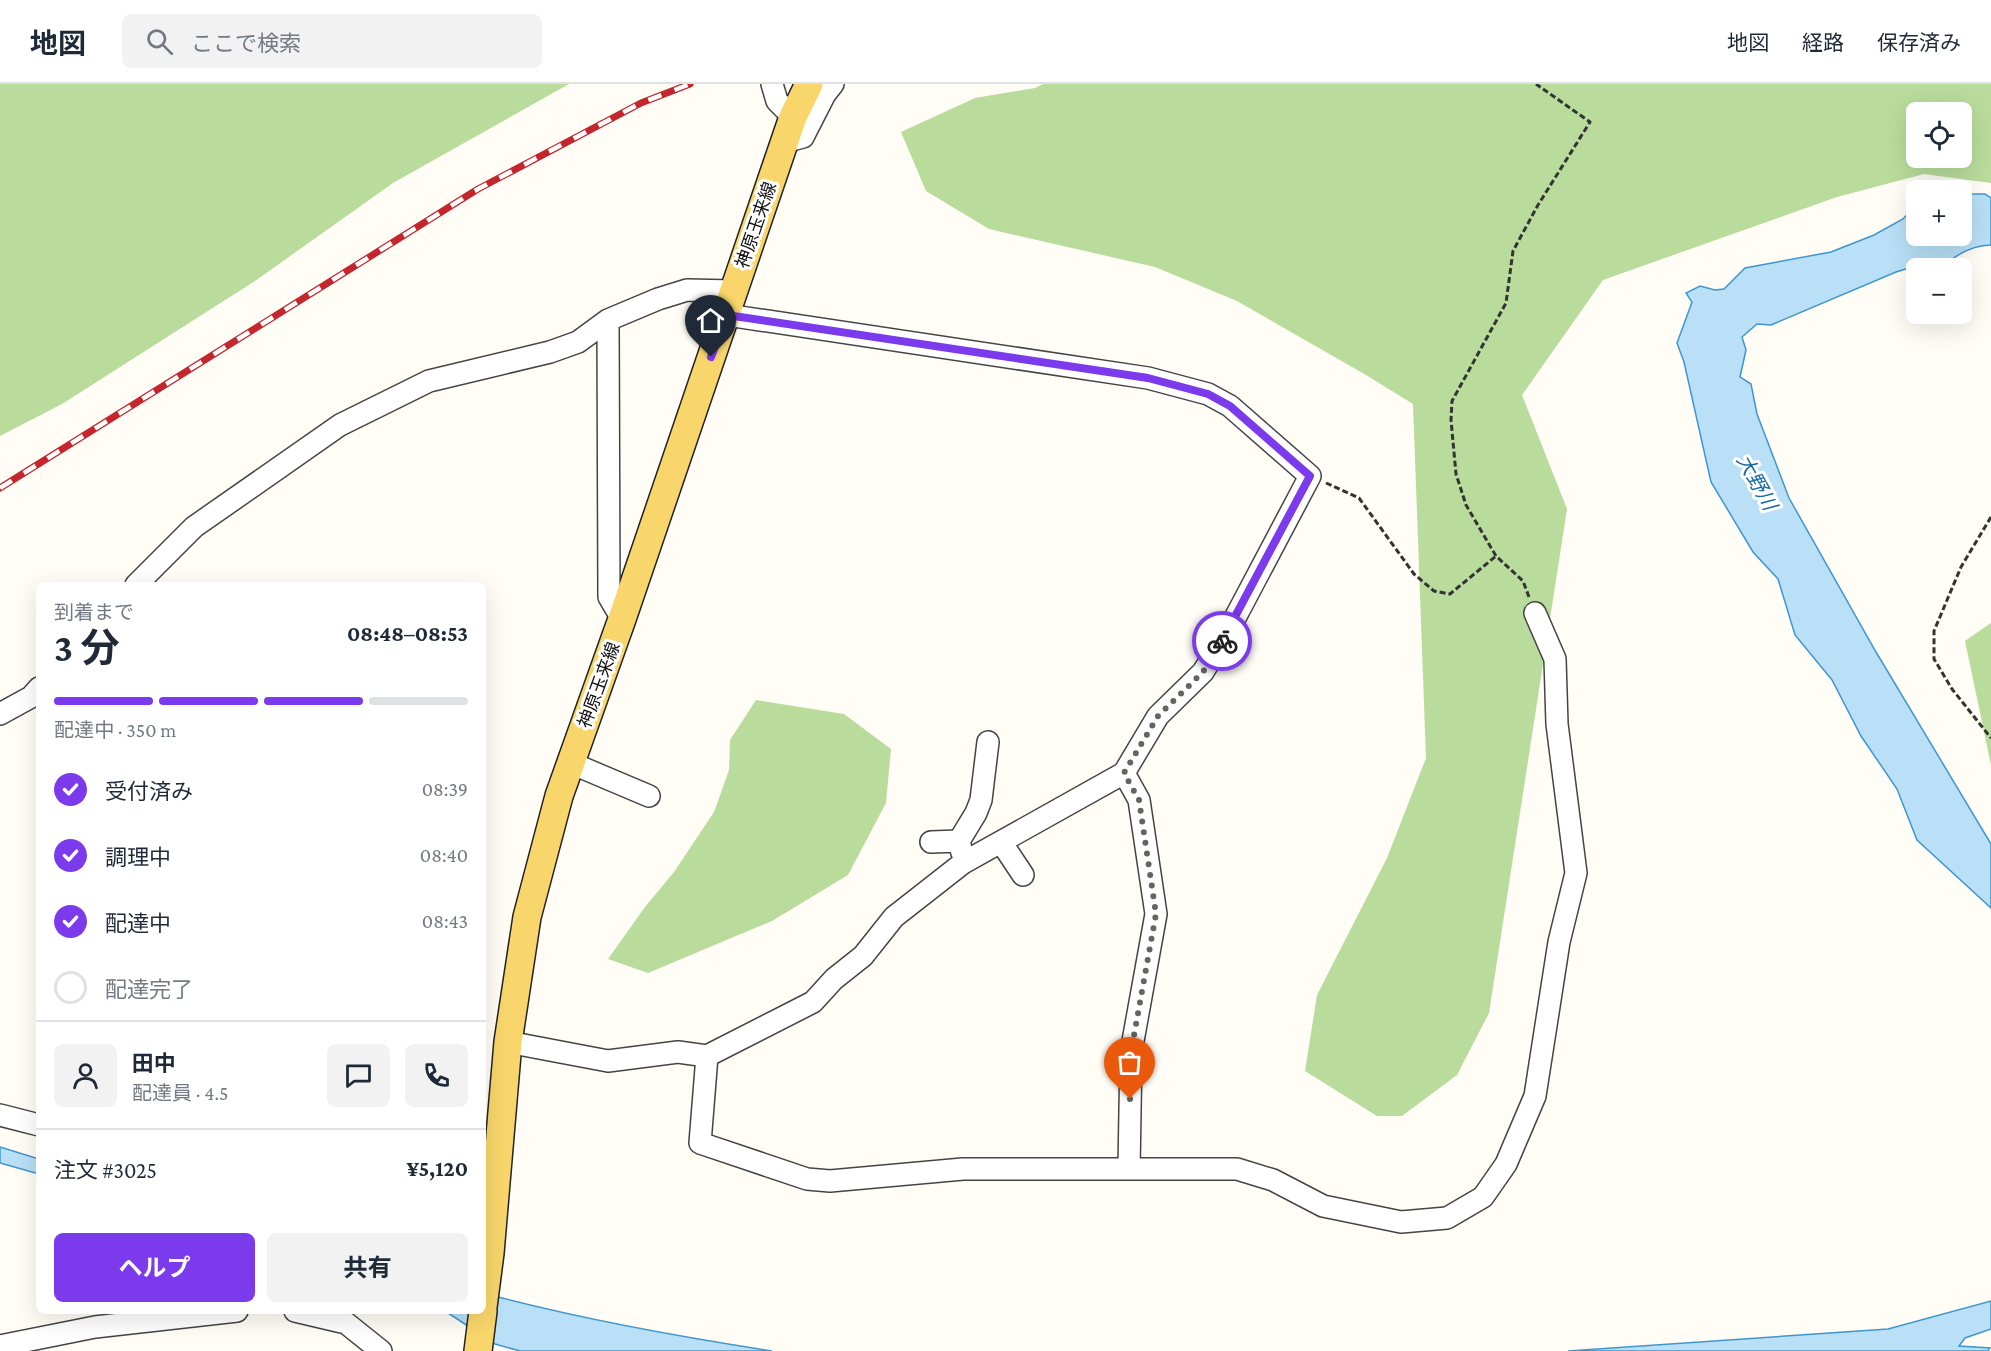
<!DOCTYPE html>
<html lang="ja">
<head>
<meta charset="utf-8">
<style>
  body { margin:0; font-family:"Crimson Pro","Noto Sans JP",serif; background:#f2f2f3; color:#1f2937; height:100vh; display:flex; flex-direction:column; font-size:22px; white-space:nowrap }
  * { box-sizing:border-box; margin:0 }
  p { font-size:20px; color:#747a83 }
  .icon { flex:none; width:33px; height:33px; fill:none; stroke:currentColor; stroke-width:2; stroke-linecap:round; stroke-linejoin:round }
  .map { position:relative; flex:1; overflow:hidden }
  .details { position:absolute; left:36px; top:498px; width:450px; height:732px; display:flex; flex-direction:column; background:#fff; border-radius:9px; box-shadow:0 6px 24px #0002 }
  .details>* { flex:none }
  .tools { position:absolute; left:1906px; top:18px; display:grid; gap:12px }
  .tools a { display:grid; place-items:center; width:66px; height:66px; border-radius:9px; background:#fff; box-shadow:0 6px 24px #0002; font-size:30px }
  .pin { position:absolute; display:grid; place-items:center; width:51px; height:51px; color:#fff; margin:-62px -26px; border-radius:50% 50% 50% 0; rotate:-45deg; box-shadow:0 0 6px #0007 }
  .pin .icon { rotate:45deg }
  .courier { position:absolute; display:grid; place-items:center; width:60px; height:60px; margin:-30px; border:4px solid #7c3aed; border-radius:50%; background:#fff; color:#222; box-shadow:0 2px 8px #0007 }
  .summary em { font-style:normal; font-weight:700 }
  .summary div { display:flex; flex-direction:column-reverse }
  .summary { display:flex; align-items:center; justify-content:space-between; height:102px; padding:0 18px }
  h1 { font-size:39px; font-weight:700; line-height:45px }
  .bar { display:grid; grid-template-columns:repeat(4,1fr); gap:9px 6px; align-content:center; height:72px; padding:0 18px }
  .bar i { height:8px; border-radius:4px; background:#e0e1e3 }
  .bar .selected { background:#7c3aed }
  .bar p { grid-column:span 4 }
  .line { display:flex; align-items:center; gap:15px; padding:0 18px; border-top:2px solid #e0e1e3 }
  .line div { flex:1 }
  .round { display:grid; place-items:center; flex:none; width:63px; height:63px; border-radius:9px; background:#f2f2f3 }
  ol { padding:0 18px; list-style:none }
  li { display:flex; align-items:center; gap:18px; height:66px }
  li p { margin-inline-start:auto }
  li .icon { padding:6px; border-radius:50%; background:#7c3aed; color:#fff; stroke-width:4 }
  li:last-child { color:#747a83 }
  li i { width:33px; height:33px; border:3px solid #e0e1e3; border-radius:50% }
  .cta { display:flex; gap:12px; margin-top:auto; padding:12px 18px }
  .cta a { flex:1; height:69px; border-radius:9px; background:#7c3aed; color:#fff; font-size:24px; font-weight:700; line-height:69px; text-align:center }
  .cta a+a { background:#f2f2f3; color:#1f2937 }
  header { display:flex; align-items:center; gap:36px; box-sizing:border-box; height:84px; padding:0 30px; background:#fff; border-bottom:2px solid #e0e1e3 }
  header strong { font-size:28px }
  nav { display:flex; gap:33px; margin-inline-start:auto; font-size:21px }
  .search { width:420px; height:54px; background:#f2f2f3; display:flex; align-items:center; gap:15px; box-sizing:border-box; padding:0 21px; border-radius:9px; color:#747a83; font-size:22px }
  .map>svg:first-child { display:block }
  .forest { fill:#b9dc9c; fill-rule:evenodd }
  .water { fill:#b9e0f7; stroke:#3f96cf; stroke-width:1.5 }
  .lines { fill:none; stroke-linecap:round; stroke-linejoin:round }
  .minor-casing { stroke:#444; stroke-width:24 }
  .major-casing { stroke:#222; stroke-width:30 }
  .path { stroke:#333; stroke-width:3; stroke-dasharray:6 3; stroke-linecap:butt }
  .minor { stroke:#fff; stroke-width:21 }
  .major { stroke:#f9d66b; stroke-width:27 }
  .rail-casing { stroke:#c4262e; stroke-width:7 }
  .rail { stroke:#fff; stroke-width:4.5; stroke-dasharray:14; stroke-linecap:butt }
  .done { stroke:#646461; stroke-width:6; stroke-dasharray:0 10.8 }
  .route { stroke:#7c3aed; stroke-width:8 }
  .labels { text-anchor:middle; stroke-width:6; stroke-linejoin:round; paint-order:stroke }
  .street-label { font-size:18px; fill:#111; stroke:#fff }
  .water-label { font-size:20px; font-style:italic; fill:#1768a6; stroke:#fff }
</style>
</head>
<body>
<header>
<strong>地図</strong>
<div class="search"><svg class="icon" aria-label="search" viewBox="0 0 24 24"><circle cx="10" cy="10" r="6"/><path d="M15 15l6 6"/></svg>ここで検索</div>
<nav><a>地図</a><a>経路</a><a>保存済み</a></nav>
</header>
<div class="map">
<svg width="1991" height="1267" viewBox="0 0 1991 1267">
  <rect width="100%" height="100%" fill="#fffdf5"/>
  <path class="forest" d="M0,0H569L393,99L255,197L62,320L0,352Z
    M1043,0H1991V99L1924,90L1837,113L1603,196L1522,311L1567,425L1489,929L1457,991L1402,1032H1377L1305,987L1317,911L1387,774L1426,674L1413,320L1366,291L1237,217L1155,183L989,145L926,107L901,48L975,14L1035,4ZM1917,28H1962V74H1917Z
    M1991,539V681L1965,557Z
    M756,616L844,630L891,665L886,719L848,791L772,837L648,889L608,875L645,823L674,788L714,728L729,686L730,656Z"/>
  <path class="water" d="M1962,110H1985L1991,114V161C1973,161 1956,171 1943,182L1922,180L1896,188L1771,241L1757,240L1742,253L1746,266L1740,293L1751,300L1757,330L1789,414L1876,568L1991,760V824L1917,756L1897,705L1861,652L1832,596L1795,551L1778,495L1753,468L1711,398L1684,278L1677,259L1692,218L1686,209L1700,202L1715,206L1724,205L1745,184L1831,168L1874,151L1903,135L1917,120V152H1962Z
    M0,1063L39,1075V1090L0,1079Z
    M483,1209C579,1235 674,1252 772,1267H520L495,1260L445,1227H483Z
    M1991,1217V1245L1965,1254L1959,1262L1990,1264L1988,1267H1568L1888,1245Z"/>
  <g class="lines">
    <defs>
      <path id="minor" d="M772,0L777,17L793,33
        M784,58L803,53L825,10L833,0
        M727,231L1148,294L1208,310L1230,322L1310,392L1226,551L1203,588L1158,632L1124,689L1139,716L1156,830L1131,968L1129,1085
        M608,236L609,513L622,535
        M136,501L194,443L340,341L429,297L550,268L578,258L608,236L658,215L687,206L734,207
        M0,630L31,613L39,604
        M571,679L649,712
        M959,757L976,729L981,716L988,658
        M931,758L959,757L962,769
        M1001,758L1023,791
        M508,958L608,977L678,968L707,972L813,918L834,895L863,872L894,833L963,779L1124,689
        M707,972L700,1059L807,1095L830,1097L963,1085H1237L1273,1096L1323,1122L1401,1138L1447,1134L1483,1113L1506,1080L1535,1012L1559,858L1576,789L1557,640L1555,575L1535,529
        M0,1031L39,1041
        M295,1227L346,1239L381,1267
        M0,1262L95,1243L237,1227"/>
      <path id="major" d="M483,1223L490,1169L508,958L527,833L559,712L622,535L793,33L809,0
        M478,1267L483,1227"/>
    </defs>
    <use href="#minor" class="minor-casing"/>
    <use href="#major" class="major-casing"/>
    <path class="path" d="M1326,399L1359,414L1414,490L1434,507L1450,510L1496,472
      M1991,433L1961,483L1934,547V575L1952,605L1991,654
      M1529,513L1523,497L1496,472L1466,421L1456,390L1451,336L1452,317L1506,219L1513,167L1538,121L1590,38L1536,0"/>
    <use href="#minor" class="minor"/>
    <use href="#major" class="major"/>
    <defs>
      <path id="rail" d="M0,404L478,105L641,19L690,0"/>
    </defs>
    <use href="#rail" class="rail-casing"/>
    <use href="#rail" class="rail"/>
  </g>
  <g class="lines">
    <path class="done" d="M1130,1015L1131,968L1156,830L1139,716L1124,689L1158,632L1203,588L1222,557"/>
    <path class="route" d="M711,273L727,231L1148,294L1208,310L1230,322L1310,392L1222,557"/>
  </g>
  <g class="labels">
    <g class="street-label">
      <text transform="translate(756 141) rotate(-71)" y="6">神原玉来線</text>
      <text transform="translate(599 601) rotate(-70)" y="6">神原玉来線</text>
    </g>
    <g class="water-label">
      <text transform="translate(1757 398) rotate(61)" y="7">大野川</text>
    </g>
  </g>
</svg>
<div class="tools">
<a><svg class="icon" aria-label="locate" viewBox="0 0 24 24"><circle cx="12" cy="12" r="6"/><path d="M12 2v4M12 18v4M2 12h4M18 12h4"/></svg></a>
<a>+</a>
<a>−</a>
</div>
<div class="pin" style="left:1130px;top:1015px;background:#ea580c"><svg class="icon" aria-label="bag" viewBox="0 0 24 24"><path d="M5 8h14l-1 12H6zM9 8a3 3 0 0 1 6 0"/></svg></div>
<div class="pin" style="left:711px;top:273px;background:#1f2937"><svg class="icon" aria-label="home" viewBox="0 0 24 24"><path d="M3 11l9-7 9 7M6 9v11h12V9"/></svg></div>
<div class="courier" style="left:1222px;top:557px"><svg class="icon" aria-label="bike" viewBox="0 0 24 24"><circle cx="6" cy="16" r="4"/><circle cx="18" cy="16" r="4"/><path d="M6 16l4-8h5l3 8M10 8l3 8H6M13 5h3"/></svg></div>
<section class="details">
<div class="summary"><div><h1>3 分</h1><p>到着まで</p></div><em>08:48–08:53</em></div>
<div class="bar"><i class="selected"></i><i class="selected"></i><i class="selected"></i><i></i><p>配達中 · 350 m</p></div>
<ol>
<li><svg class="icon" aria-label="check" viewBox="0 0 24 24"><path d="M5 12l5 5 9-10"/></svg>受付済み<p>08:39</p></li>
<li><svg class="icon" aria-label="check" viewBox="0 0 24 24"><path d="M5 12l5 5 9-10"/></svg>調理中<p>08:40</p></li>
<li><svg class="icon" aria-label="check" viewBox="0 0 24 24"><path d="M5 12l5 5 9-10"/></svg>配達中<p>08:43</p></li>
<li><i></i>配達完了</li>
</ol>
<div class="line" style="height:108px"><a class="round"><svg class="icon" aria-label="person" viewBox="0 0 24 24"><circle cx="12" cy="8" r="4"/><path d="M4 21q1-7 8-7t8 7"/></svg></a><div><b>田中</b><p>配達員 · 4.5</p></div><a class="round"><svg class="icon" aria-label="chat" viewBox="0 0 24 24"><path d="M4 5h16v11H9l-5 4z"/></svg></a><a class="round"><svg class="icon" aria-label="phone" viewBox="0 0 24 24"><path d="M5 4h4l2 5-3 2q2 4 5 5l2-3 5 2v4C11 20 4 13 5 4z"/></svg></a></div>
<div class="line" style="height:78px"><div>注文 #3025</div><b>¥5,120</b></div>
<div class="cta"><a>ヘルプ</a><a>共有</a></div>
</section>
</div>
</body>
</html>
